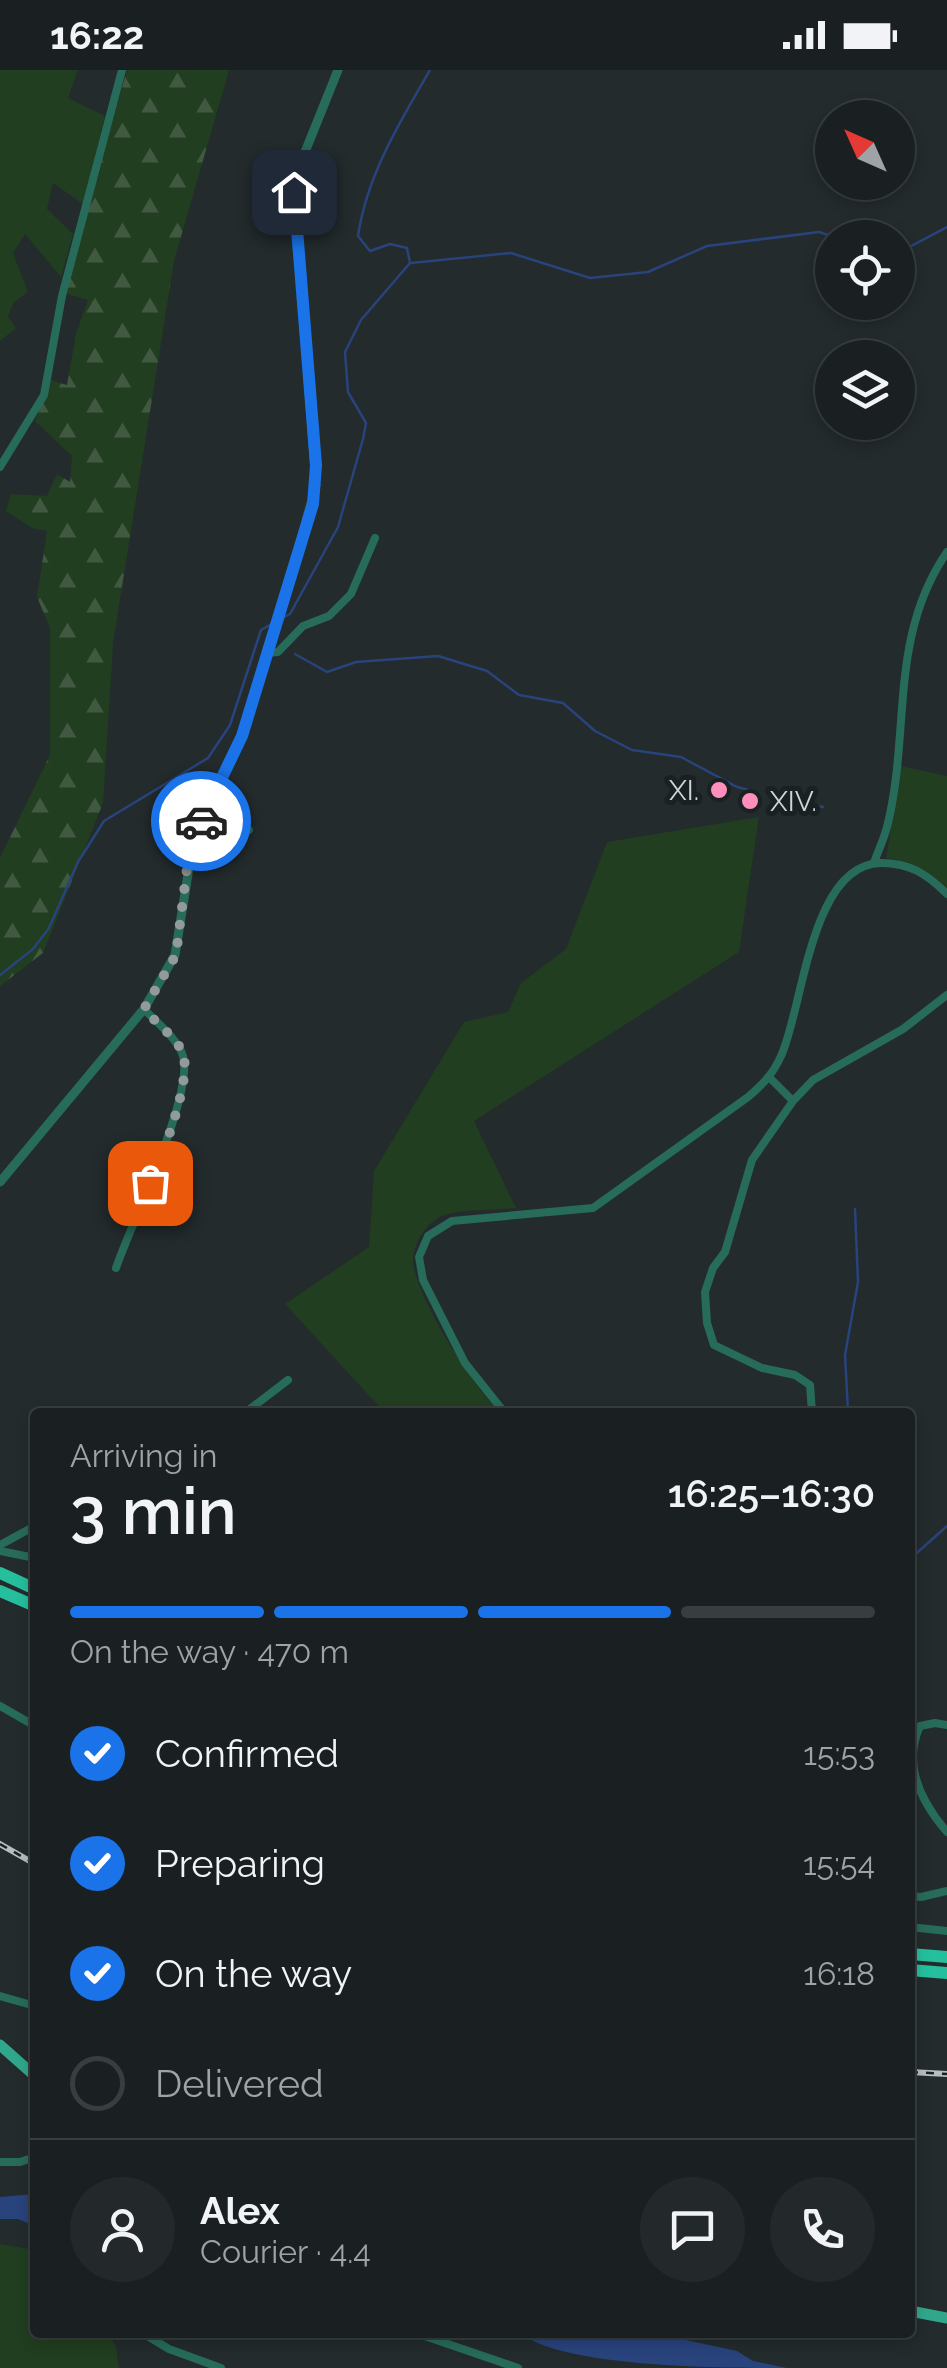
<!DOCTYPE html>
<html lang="en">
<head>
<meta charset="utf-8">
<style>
  body { margin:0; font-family:Raleway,sans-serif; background:#23282a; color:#f1f3f6; height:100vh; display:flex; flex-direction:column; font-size:38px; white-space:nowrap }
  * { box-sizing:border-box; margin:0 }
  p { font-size:32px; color:#9fa3a5 }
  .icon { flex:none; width:55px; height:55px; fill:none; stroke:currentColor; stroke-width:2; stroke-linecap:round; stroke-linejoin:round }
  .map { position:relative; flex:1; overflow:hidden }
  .details { position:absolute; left:30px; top:1338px; width:885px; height:930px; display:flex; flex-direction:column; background:#1a2021; border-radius:10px; box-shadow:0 5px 15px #0003,0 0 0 2px #383e3f }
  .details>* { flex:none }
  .needle { width:65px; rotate:315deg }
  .tools { position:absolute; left:815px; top:30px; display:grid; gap:20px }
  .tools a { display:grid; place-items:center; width:100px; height:100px; border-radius:50%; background:#1a2021; box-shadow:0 5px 15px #0003,0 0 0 2px #383e3f; font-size:50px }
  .pin { position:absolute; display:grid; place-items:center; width:85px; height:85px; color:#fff; margin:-42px; border-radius:20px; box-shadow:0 5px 15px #0006 }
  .courier { position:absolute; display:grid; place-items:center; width:100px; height:100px; margin:-50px; border:8px solid #1a73e8; border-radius:50%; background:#fff; color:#222; box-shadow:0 2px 12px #0007 }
  .head em { font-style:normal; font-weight:600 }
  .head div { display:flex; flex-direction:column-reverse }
  .head { display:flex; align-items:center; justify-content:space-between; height:170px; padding:0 40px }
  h1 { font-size:65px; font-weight:600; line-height:75px }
  .bar { display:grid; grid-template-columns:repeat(4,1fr); gap:15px 10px; align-content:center; height:120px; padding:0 40px }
  .bar i { height:12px; border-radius:8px; background:#383e3f }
  .bar .selected { background:#1a73e8 }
  .bar p { grid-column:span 4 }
  .line { display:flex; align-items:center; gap:25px; padding:0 40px; border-top:2px solid #383e3f }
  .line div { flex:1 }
  .round { display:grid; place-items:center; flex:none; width:105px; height:105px; border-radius:52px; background:#23282a }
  ol { padding:0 40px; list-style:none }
  li { display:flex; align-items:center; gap:30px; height:110px }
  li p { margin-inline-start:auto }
  li .icon { padding:10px; border-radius:50%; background:#1a73e8; color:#fff; stroke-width:4 }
  li:last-child { color:#9fa3a5 }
  li i { width:55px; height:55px; border:5px solid #383e3f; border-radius:50% }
  .status { display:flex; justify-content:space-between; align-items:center; height:70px; padding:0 50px; background:#1a2021; direction:ltr }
  .status svg { height:28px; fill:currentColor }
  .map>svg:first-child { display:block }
  .green { fill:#213e20 }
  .forest { fill:url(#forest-firs) }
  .water { fill:#29437d }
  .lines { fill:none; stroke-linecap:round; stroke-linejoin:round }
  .stream { stroke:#29437d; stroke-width:2.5 }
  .minor { stroke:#276b5a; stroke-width:8 }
  .tertiary { stroke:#276b5a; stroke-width:9 }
  .primary { stroke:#30a78b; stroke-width:11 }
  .motorway { stroke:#25bf9e; stroke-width:12 }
  .rail-casing { stroke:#b8bebf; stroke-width:6 }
  .rail { stroke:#192122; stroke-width:2.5; stroke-dasharray:8; stroke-linecap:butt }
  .done { stroke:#939a9a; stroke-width:10; stroke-dasharray:0 18 }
  .route { stroke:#1a73e8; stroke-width:12 }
  .poi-dot { fill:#fe8ebc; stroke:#192122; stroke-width:4 }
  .labels { text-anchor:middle; stroke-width:10; stroke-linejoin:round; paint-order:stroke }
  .poi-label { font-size:28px; fill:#d0d5d6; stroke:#192122; text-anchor:end }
</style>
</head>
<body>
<div class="status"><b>16:22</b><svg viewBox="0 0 49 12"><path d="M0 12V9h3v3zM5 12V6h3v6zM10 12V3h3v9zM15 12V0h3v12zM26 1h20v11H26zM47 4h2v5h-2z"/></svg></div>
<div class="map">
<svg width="947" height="2298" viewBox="0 0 947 2298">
  <defs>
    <pattern id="forest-firs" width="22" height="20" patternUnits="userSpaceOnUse" patternTransform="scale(2.5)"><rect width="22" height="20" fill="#213e20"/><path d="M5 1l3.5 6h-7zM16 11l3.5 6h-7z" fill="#405940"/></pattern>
  </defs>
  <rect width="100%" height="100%" fill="#232b2c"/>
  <path class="green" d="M0,0H78L68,28L105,46L83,134L53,113L47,139L73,164L61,207L25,164L13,183L28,222L14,232L8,246L16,258L0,271Z
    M901,696L947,706V818C929,800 911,791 886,788Z
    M759,747L739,882L474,1051L516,1138C496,1140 457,1139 440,1147C423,1156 410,1179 414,1198C423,1237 468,1308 495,1337V1342H384L285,1234L369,1177L374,1101L464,952L508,942L521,913L566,879L607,772Z
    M0,2174L35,2180V2262L108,2263L116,2277L119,2298H0Z"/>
  <path class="forest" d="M127,0H229L174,191L113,573L103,733L43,883L0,916V788L50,685V558L37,527L47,461L32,458L6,441L11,424L47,426L57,404L70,412L72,386L35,351L50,310L67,315L76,264L88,230L67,224L69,201Z"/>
  <path class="water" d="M35,2124V2156L18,2149H0V2127Z
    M521,2263H653L737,2281L753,2291L787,2298C726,2298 562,2298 521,2263Z"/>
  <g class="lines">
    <path class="stream" d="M898,183L947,157
      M411,193L511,183L590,208L648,202L707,176L819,162L837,168
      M282,548L290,544L338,457L363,369L366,353L348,322L345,282L361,250L410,193L407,178L390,174L370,181L358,166C367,105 400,52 430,0
      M295,584L327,602L356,592L438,586L487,601L519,625L563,633L595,661L632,680L681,687L737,717L753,721
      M787,729L823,737
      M0,905L33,879L49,858L78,792L104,751L208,688L230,655L261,560L275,552
      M848,1342L845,1285L858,1212L855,1139
      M910,1489L947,1456"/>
    <path class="minor" d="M0,397L44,325L62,226L122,0
      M268,583L278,582L303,556L329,546L351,524L375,468
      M208,736L249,760
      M874,793C878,781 884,769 887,757C911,662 888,568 947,482
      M770,1008L793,1031
      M116,1198C131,1154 194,1025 183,986C178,969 156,952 144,939
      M246,1342L288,1310
      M504,1342L465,1293L423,1210L419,1187L428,1166L452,1151L593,1138L748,1027C763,1014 773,1004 781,986C803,939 810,794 881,793C910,793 927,804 947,824
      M812,1342L810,1315L795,1305L762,1298L714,1275L707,1253L705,1222L713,1198L725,1182L752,1090L793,1031L813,1010L903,959L947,925
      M0,1475L35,1456
      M0,1481L35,1488
      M0,1636L35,1656
      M947,1655L935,1653L920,1656C902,1695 922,1733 947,1762
      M910,1826L921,1827L947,1821
      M910,1857L947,1861
      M0,1926L35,1936
      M0,2092H20L35,2087
      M910,2116L912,2119
      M141,2262L169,2279L221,2298
      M413,2262L518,2298"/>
    <path class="tertiary" d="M0,1112L144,939L175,885L193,773L242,666L283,535L316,415L294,122L301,92L338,0"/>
    <path class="primary" d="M0,1975L35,2006
      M910,2241L947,2248"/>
    <path class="motorway" d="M0,1503L35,1519
      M0,1521L35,1536
      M910,1884L947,1887
      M910,1900L947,1903"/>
    <defs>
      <path id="rail" d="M0,1774L35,1794
        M910,2002L947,2004"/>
    </defs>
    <use href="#rail" class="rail-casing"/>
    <use href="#rail" class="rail"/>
  </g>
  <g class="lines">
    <path class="done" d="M150,1113C162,1087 194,1006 182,981C174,966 155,952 144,939L176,885L188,790L201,751"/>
    <path class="route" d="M201,751L242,666L313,434L316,395L294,122"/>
  </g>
  <g class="poi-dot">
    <circle cx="719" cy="720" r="10"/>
    <circle cx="750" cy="731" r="10"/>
  </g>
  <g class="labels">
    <g class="poi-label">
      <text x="699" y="730">XI.</text>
      <text x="770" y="741" text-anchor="start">XIV.</text>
    </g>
  </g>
</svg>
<div class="tools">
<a><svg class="needle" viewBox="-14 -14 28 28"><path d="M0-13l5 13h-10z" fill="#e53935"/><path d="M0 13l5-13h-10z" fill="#9fa3a5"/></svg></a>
<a><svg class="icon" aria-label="locate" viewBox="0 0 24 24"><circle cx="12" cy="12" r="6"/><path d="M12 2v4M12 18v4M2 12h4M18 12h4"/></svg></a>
<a><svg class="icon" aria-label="layers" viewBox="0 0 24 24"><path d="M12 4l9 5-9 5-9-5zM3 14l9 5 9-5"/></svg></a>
</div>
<div class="pin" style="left:150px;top:1113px;background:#ea580c"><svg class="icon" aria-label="bag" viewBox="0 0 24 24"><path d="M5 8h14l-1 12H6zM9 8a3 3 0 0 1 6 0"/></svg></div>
<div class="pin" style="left:294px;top:122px;background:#1f2937"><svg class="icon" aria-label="home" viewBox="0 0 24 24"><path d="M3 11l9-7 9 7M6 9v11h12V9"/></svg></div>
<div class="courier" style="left:201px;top:751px"><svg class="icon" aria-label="car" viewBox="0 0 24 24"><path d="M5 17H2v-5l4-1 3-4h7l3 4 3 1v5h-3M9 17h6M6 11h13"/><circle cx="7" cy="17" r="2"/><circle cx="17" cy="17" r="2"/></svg></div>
<section class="details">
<div class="head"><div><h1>3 min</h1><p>Arriving in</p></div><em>16:25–16:30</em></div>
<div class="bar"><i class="selected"></i><i class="selected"></i><i class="selected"></i><i></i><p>On the way · 470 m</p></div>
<ol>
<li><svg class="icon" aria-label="check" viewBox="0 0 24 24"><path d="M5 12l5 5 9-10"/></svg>Confirmed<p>15:53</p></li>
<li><svg class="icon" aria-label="check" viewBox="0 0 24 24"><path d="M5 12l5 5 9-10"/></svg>Preparing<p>15:54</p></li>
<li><svg class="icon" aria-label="check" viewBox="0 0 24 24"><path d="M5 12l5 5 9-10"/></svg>On the way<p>16:18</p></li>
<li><i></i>Delivered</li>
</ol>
<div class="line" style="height:180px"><a class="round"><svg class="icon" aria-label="person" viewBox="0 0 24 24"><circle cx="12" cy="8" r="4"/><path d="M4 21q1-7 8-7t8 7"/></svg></a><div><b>Alex</b><p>Courier · 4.4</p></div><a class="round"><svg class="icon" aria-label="chat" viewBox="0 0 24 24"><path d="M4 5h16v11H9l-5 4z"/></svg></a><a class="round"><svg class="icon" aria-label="phone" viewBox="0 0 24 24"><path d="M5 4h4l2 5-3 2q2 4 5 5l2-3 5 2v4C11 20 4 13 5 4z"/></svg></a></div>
</section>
</div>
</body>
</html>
